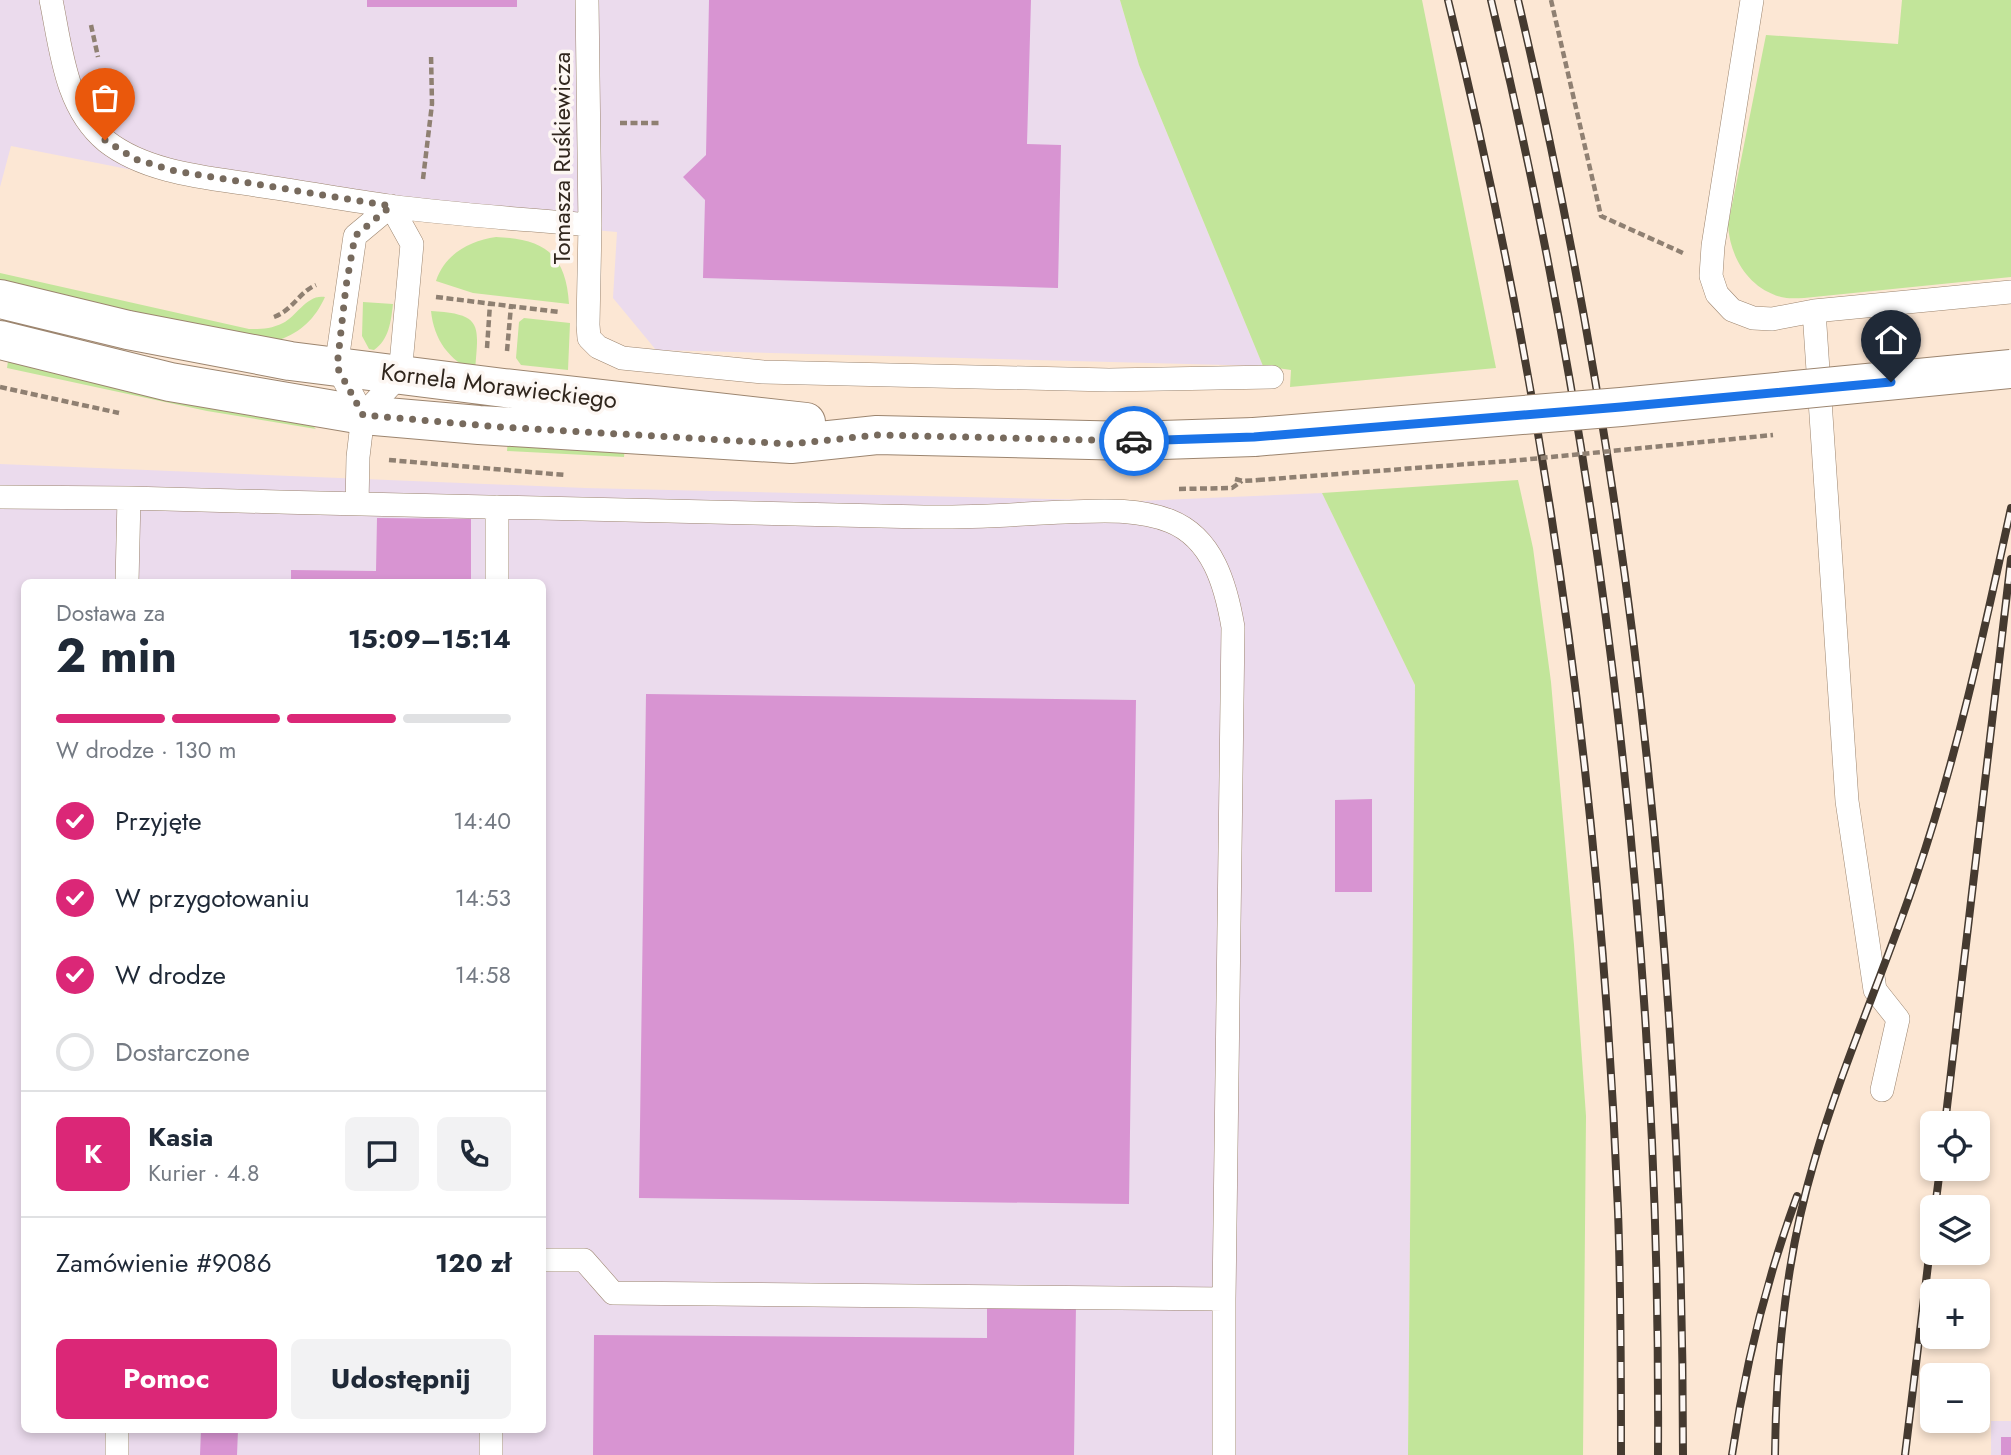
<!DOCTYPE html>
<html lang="pl">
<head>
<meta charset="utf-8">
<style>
  body { margin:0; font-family:Jost,sans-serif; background:#f2f2f3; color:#1f2937; height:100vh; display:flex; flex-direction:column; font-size:26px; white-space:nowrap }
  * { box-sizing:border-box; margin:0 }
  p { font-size:23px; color:#747a83 }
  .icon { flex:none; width:38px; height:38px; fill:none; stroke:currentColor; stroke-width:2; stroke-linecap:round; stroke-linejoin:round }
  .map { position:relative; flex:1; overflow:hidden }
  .panel { position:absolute; left:21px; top:579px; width:525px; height:854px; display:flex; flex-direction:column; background:#fff; border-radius:10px; box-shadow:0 4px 10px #0003 }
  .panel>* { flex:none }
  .controls { position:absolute; left:1920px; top:1111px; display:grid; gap:14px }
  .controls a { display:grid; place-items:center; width:70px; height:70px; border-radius:10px; background:#fff; box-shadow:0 4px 10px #0003; font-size:35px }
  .pin { position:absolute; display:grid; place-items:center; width:60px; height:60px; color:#fff; margin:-72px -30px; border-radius:50% 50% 50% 0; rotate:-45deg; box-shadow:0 0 7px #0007 }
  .pin .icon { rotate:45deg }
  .courier { position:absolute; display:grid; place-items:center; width:70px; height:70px; margin:-35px; border:5px solid #1a73e8; border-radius:50%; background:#fff; color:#222; box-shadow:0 2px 9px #0007 }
  .summary em { font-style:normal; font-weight:700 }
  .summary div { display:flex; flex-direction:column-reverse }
  .summary { display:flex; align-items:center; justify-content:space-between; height:119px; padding:0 35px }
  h1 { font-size:46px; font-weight:700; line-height:52px }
  .bar { display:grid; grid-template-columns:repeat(4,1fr); gap:10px 7px; align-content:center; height:84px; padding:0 35px }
  .bar i { height:9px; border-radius:5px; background:#e0e1e3 }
  .bar .on { background:#db2777 }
  .bar p { grid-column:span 4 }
  .line { display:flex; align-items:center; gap:18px; padding:0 35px; border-top:2px solid #e0e1e3 }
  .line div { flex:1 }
  .round { display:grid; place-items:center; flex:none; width:74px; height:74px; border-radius:10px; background:#f2f2f3 }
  ol { padding:0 35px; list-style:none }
  li { display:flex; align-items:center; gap:21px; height:77px }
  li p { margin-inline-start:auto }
  li .icon { padding:7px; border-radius:50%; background:#db2777; color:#fff; stroke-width:4 }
  li:last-child { color:#747a83 }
  li i { width:38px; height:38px; border:4px solid #e0e1e3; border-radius:50% }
  .primary-button { display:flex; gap:14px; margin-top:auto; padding:14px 35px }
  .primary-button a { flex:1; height:80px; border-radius:10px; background:#db2777; color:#fff; font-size:28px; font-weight:700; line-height:80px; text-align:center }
  .primary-button a+a { background:#f2f2f3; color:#1f2937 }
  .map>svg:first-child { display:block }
  .industrial { fill:#ebdbed; fill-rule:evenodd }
  .green { fill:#c2e59a }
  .building { fill:#d894d2 }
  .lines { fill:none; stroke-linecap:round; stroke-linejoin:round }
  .service-casing { stroke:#9c856f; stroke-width:24 }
  .tertiary-casing { stroke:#9c856f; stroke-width:40 }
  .path { stroke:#8f8072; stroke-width:4.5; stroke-dasharray:7 3.5; stroke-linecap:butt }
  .service { stroke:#fff; stroke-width:23 }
  .tertiary { stroke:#fff; stroke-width:38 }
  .rail-casing { stroke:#453a30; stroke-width:8 }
  .rail { stroke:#fdf7f3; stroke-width:5; stroke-dasharray:16; stroke-linecap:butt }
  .tertiary-bridge-casing { stroke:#9c856f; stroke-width:40; stroke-linecap:butt }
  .path-bridge { stroke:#8f8072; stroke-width:4.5; stroke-dasharray:7 3.5; stroke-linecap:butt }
  .tertiary-bridge { stroke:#fff; stroke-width:38 }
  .done { stroke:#776a5d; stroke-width:7; stroke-dasharray:0 12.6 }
  .route { stroke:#1a73e8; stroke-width:9 }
  .labels { text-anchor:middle; stroke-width:7; stroke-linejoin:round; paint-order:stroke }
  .street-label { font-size:24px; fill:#30261d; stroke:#fdf7f3 }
</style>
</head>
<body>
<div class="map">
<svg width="2011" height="1455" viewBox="0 0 2011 1455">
  <rect width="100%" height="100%" fill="#fce7d4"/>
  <path class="industrial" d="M0,0H1120L1139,65L1263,366L656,350L613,298L617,232L383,212L254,194L11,146L0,187Z
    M0,464L585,488L1138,501L1322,493L1415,685L1408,1455H0ZM24,583H542V1430H24Z
    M1991,1421H2011V1455H1991Z"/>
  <path class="green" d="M1120,0H1422L1496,368L1290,387L1291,370L1263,366L1139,65Z
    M1902,0H2011V277L1804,298C1797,298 1788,299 1781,297C1748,288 1730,257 1728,225L1766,35L1898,44Z
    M496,237C544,239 566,254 569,304L473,293L436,281C445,254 469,241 496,237Z
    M0,273L249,329C261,329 271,329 283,323C297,316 307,294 325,297C315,319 301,332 279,340L0,288Z
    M363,302L393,304C391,321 389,340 374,350L369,349L362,336Z
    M431,311C485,314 478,326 475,372C449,360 434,340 431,311Z
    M524,318L570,323L568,370L521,365L516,358L519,322Z
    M8,361L310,423L316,429L207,411L7,368Z
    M508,438L625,447L624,457L507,451Z
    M1518,480L1533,548L1551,682L1574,945L1586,1116L1583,1455H1408L1415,685L1322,493Z"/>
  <path class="building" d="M367,0H517V7H367Z
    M709,0H1031L1027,144L1061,145L1058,288L703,278L705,200L683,177L706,155Z
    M377,518L471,519V583H291V570L376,571Z
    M646,694L1136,700L1129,1204L639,1198Z
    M1372,799V892H1335V800Z
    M987,1303L1076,1304L1074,1455H593L594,1335L987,1338Z
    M201,1430H238L237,1455H200Z
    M2001,1437H2011V1455H2001Z"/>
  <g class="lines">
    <defs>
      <path id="service" d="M51,0C61,48 65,107 106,141C149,175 215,178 268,187C308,193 348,200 389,206C455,215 523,219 590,225
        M587,0L590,225L588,325L589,338L598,347L622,358L763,372L1109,380L1272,377
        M1752,0L1713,246L1711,276L1717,294L1732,310L1753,318L1772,319L1814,311L2011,292
        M1814,311L1847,801L1875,990L1898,1019L1882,1090
        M363,415L400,375L412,244L391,206
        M0,497L129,498L127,583
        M129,498C394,505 659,513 924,517C971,518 1018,514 1065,512C1100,511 1136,508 1170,521C1213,538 1226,586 1233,627L1224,1299L613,1293L584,1260H542
        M357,504L358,457L363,415L337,367L338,354L355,236L391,206
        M497,583V507
        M117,1455V1430
        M491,1455V1430
        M1224,1455V1299"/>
      <path id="tertiary" d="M0,299L128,330L290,361L504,388L806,422
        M0,340L170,382L363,415L479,425L791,444L877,435L1131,441L1254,437"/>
    </defs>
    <use href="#service" class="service-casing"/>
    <use href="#tertiary" class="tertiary-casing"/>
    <path class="path" d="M1551,0L1601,216L1683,253
      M91,25L98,57
      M620,123H661
      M423,179L432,104L431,54
      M436,297L559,312
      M274,317C293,310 299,292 316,285
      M487,348L490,304
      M507,351L511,306
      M0,387L119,413
      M389,460L565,475
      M1235,479L1243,481L1258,480
      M1179,489L1232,488L1242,481"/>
    <use href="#service" class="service"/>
    <use href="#tertiary" class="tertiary"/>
    <defs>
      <path id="rail" d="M1448,0C1546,396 1602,804 1618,1211C1621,1293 1621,1374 1621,1455
        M1491,0C1606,475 1661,966 1658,1455
        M1518,0C1631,476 1683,966 1683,1455
        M1945,1124L2011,559
        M1935,1208L1940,1169
        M1732,1455C1745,1366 1766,1281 1797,1196
        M1775,1455C1776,1356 1786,1257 1814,1162C1842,1065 1884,973 1916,877C1957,757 1984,632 2011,508
        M1905,1455L1932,1232"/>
    </defs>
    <use href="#rail" class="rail-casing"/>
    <use href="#rail" class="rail"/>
    <defs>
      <path id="tertiary-bridge" d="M1254,437L1621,407L2011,369"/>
    </defs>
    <use href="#tertiary-bridge" class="tertiary-bridge-casing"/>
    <path class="path-bridge" d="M1258,480L1521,460L1773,435"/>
    <use href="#tertiary-bridge" class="tertiary-bridge"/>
  </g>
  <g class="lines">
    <path class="done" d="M105,140L135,159L175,171L391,206L355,236L346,286L337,367L363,415L500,427L791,444L877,435L1134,441"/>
    <path class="route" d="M1134,441L1254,437L1621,407L1891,382"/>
  </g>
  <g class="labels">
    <g class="street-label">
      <text transform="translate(562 158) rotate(-90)" y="8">Tomasza Ruśkiewicza</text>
      <text transform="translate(499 386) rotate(7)" y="8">Kornela Morawieckiego</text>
    </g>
  </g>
</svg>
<div class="controls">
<a><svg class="icon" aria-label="locate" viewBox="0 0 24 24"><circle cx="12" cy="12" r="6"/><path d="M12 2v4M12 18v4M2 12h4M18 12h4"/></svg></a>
<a><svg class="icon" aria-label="layers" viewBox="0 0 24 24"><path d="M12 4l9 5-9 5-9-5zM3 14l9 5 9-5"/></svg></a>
<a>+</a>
<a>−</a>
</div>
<div class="pin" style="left:105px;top:140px;background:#ea580c"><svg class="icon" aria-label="bag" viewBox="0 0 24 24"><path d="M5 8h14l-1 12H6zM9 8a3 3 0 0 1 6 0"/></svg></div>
<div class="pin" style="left:1891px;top:382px;background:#1f2937"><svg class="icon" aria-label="home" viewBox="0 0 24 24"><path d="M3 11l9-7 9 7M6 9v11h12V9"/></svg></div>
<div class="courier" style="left:1134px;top:441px"><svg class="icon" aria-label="car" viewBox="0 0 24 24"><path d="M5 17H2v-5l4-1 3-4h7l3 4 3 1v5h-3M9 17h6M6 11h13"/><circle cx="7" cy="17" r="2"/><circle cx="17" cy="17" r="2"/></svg></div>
<section class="panel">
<div class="summary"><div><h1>2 min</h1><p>Dostawa za</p></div><em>15:09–15:14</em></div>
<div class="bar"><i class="on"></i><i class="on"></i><i class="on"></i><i></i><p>W drodze · 130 m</p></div>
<ol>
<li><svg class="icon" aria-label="check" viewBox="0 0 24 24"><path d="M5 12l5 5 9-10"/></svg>Przyjęte<p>14:40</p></li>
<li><svg class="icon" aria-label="check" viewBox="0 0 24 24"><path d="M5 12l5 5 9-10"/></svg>W przygotowaniu<p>14:53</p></li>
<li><svg class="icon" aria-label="check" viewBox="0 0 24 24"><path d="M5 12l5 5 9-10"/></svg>W drodze<p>14:58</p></li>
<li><i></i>Dostarczone</li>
</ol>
<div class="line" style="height:126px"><b class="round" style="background:#db2777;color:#fff">K</b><div><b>Kasia</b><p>Kurier · 4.8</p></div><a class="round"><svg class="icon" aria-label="chat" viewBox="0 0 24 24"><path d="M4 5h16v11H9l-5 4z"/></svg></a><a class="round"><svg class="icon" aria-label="phone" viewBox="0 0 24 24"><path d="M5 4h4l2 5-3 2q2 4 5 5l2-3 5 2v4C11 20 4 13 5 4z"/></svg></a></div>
<div class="line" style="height:91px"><div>Zamówienie #9086</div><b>120 zł</b></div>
<div class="primary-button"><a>Pomoc</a><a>Udostępnij</a></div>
</section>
</div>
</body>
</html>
